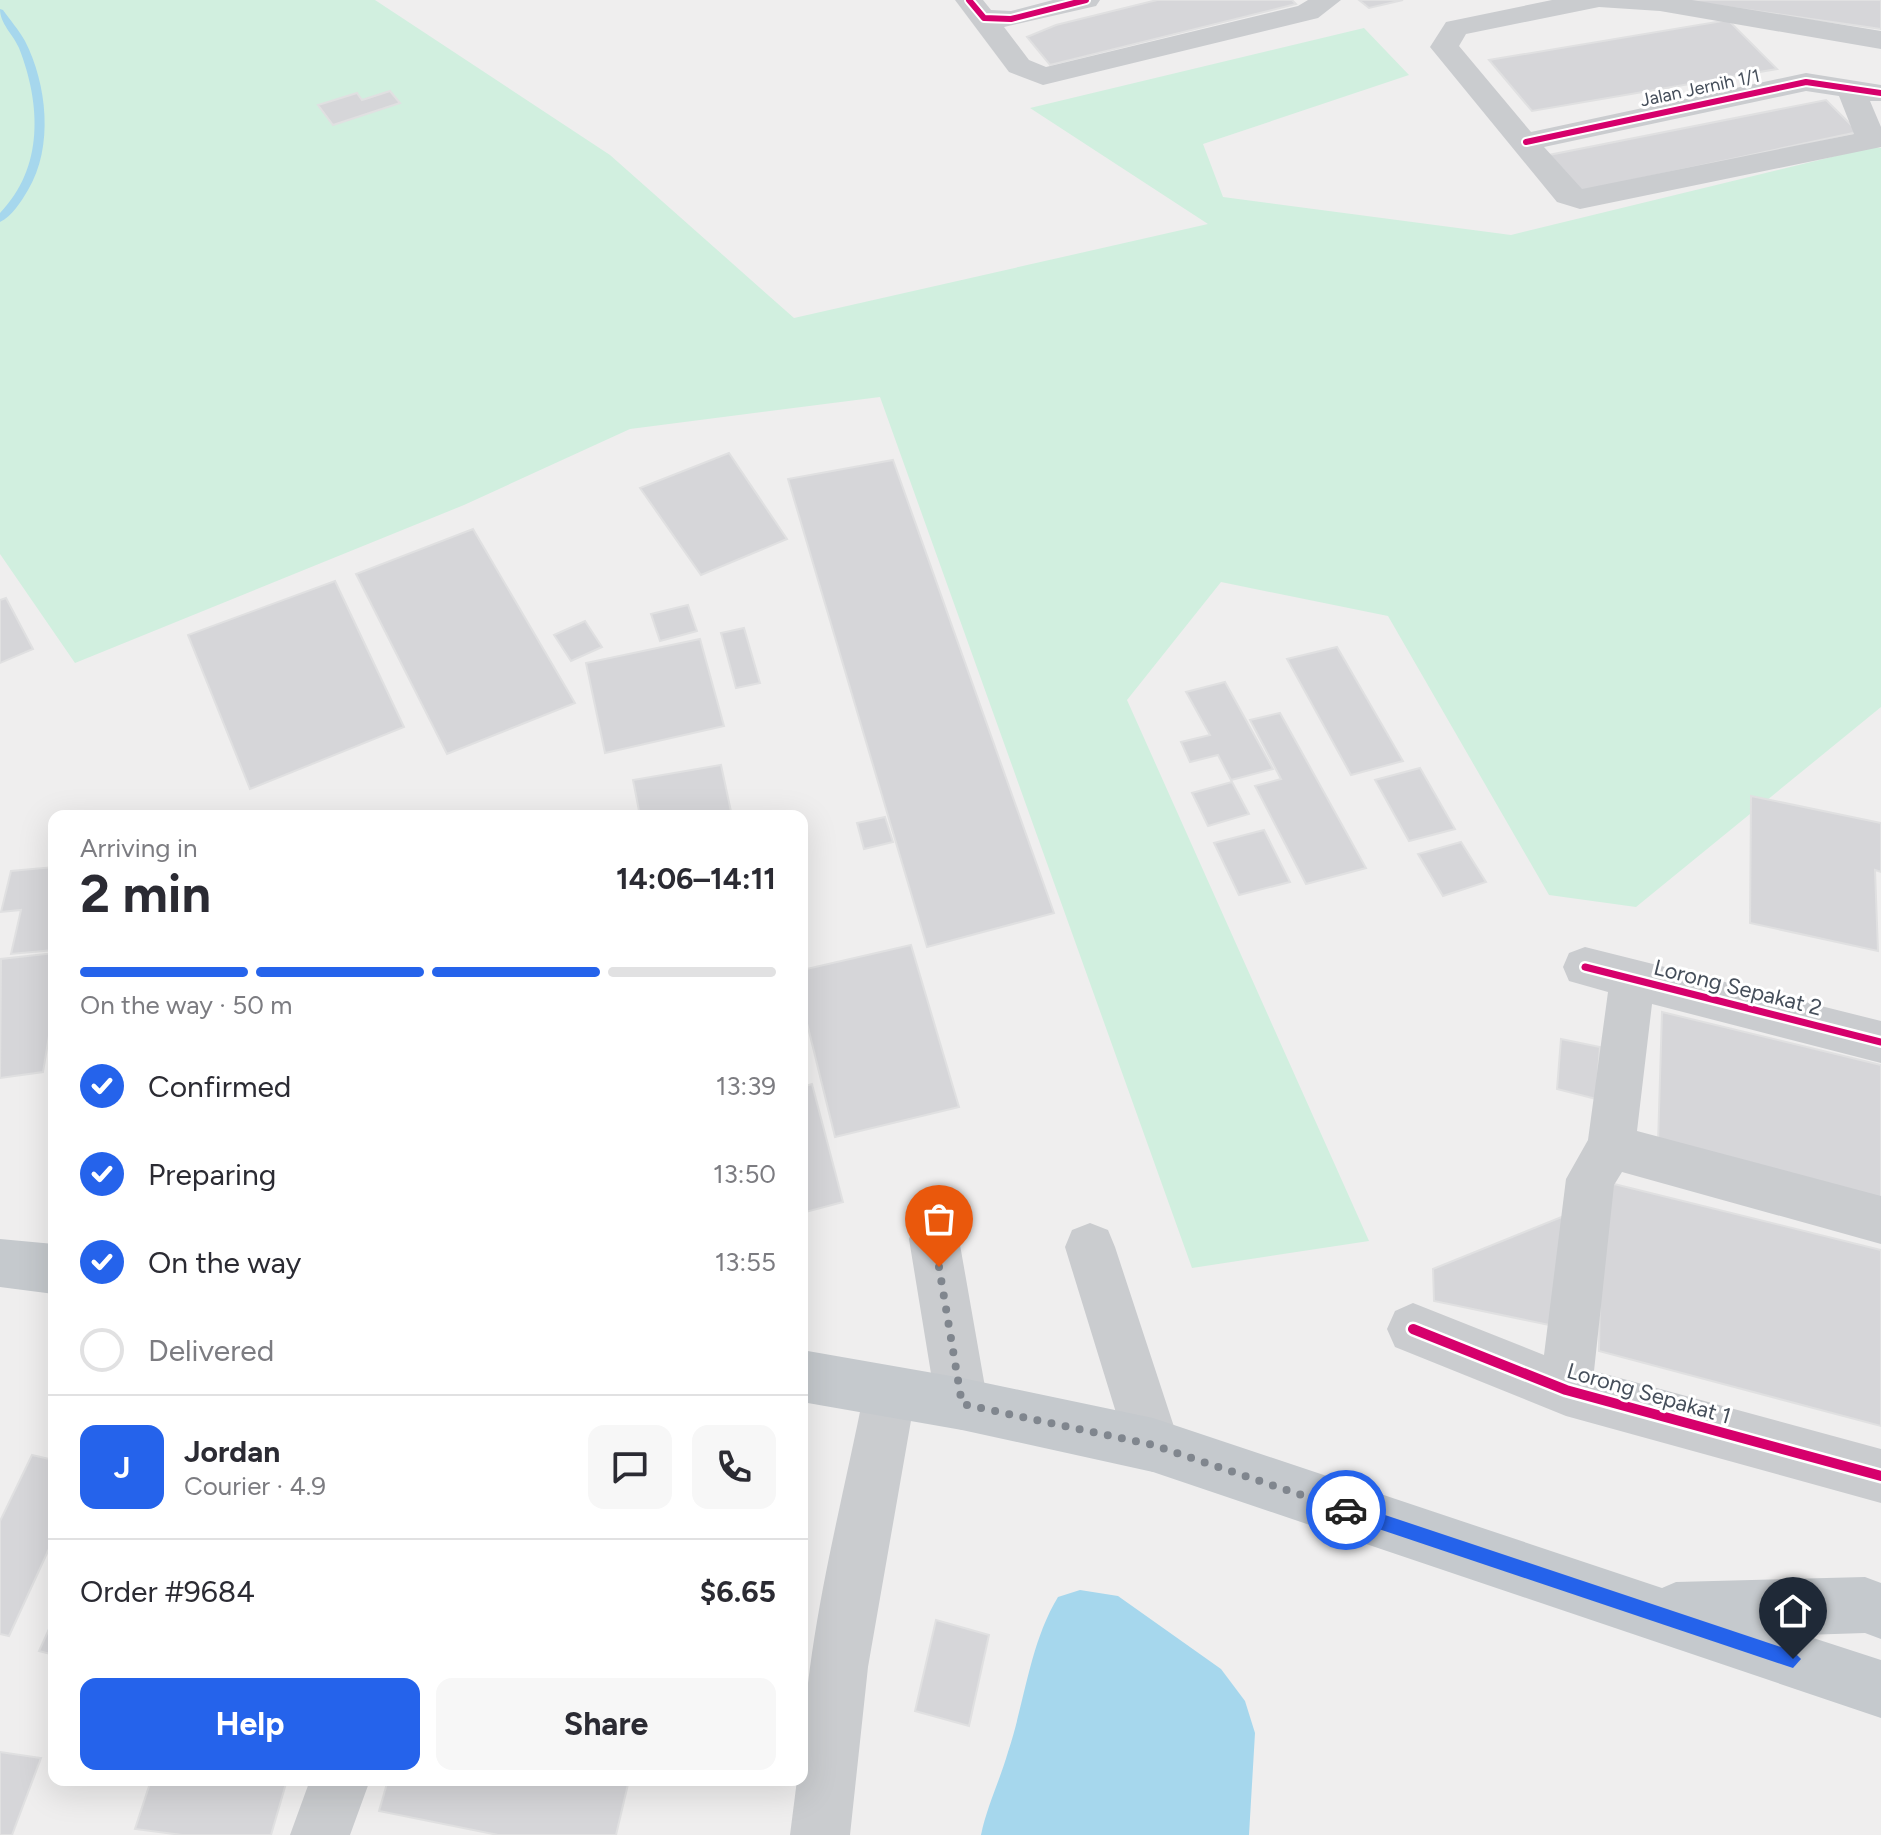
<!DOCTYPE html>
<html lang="en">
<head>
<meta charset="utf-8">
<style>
  body { margin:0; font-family:Figtree,sans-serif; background:#f7f7f7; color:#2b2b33; height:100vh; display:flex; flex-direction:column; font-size:30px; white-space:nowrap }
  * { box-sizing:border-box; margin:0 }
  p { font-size:26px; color:#7c7c81 }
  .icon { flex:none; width:44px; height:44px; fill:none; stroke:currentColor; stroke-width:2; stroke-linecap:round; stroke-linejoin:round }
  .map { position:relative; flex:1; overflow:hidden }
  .details { position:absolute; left:48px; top:810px; width:760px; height:976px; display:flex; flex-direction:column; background:#fff; border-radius:16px; box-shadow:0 8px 32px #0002 }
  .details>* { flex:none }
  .pin { position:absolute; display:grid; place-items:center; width:68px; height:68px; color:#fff; margin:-82px -34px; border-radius:50% 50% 50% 0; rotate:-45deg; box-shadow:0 0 8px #0007 }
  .pin .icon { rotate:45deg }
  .courier { position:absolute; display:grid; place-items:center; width:80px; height:80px; margin:-40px; border:6px solid #2563eb; border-radius:50%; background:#fff; color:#222; box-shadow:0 2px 10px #0007 }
  .overview em { font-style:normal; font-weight:700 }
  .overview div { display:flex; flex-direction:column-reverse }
  .overview { display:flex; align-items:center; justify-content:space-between; height:136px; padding:0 32px }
  h1 { font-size:52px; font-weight:700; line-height:60px }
  .bar { display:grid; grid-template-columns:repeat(4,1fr); gap:12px 8px; align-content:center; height:96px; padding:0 32px }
  .bar i { height:10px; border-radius:6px; background:#e1e1e2 }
  .bar .active { background:#2563eb }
  .bar p { grid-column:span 4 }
  .line { display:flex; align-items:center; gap:20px; padding:0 32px; border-top:2px solid #e1e1e2 }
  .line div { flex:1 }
  .round { display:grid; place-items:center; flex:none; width:84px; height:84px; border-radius:16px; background:#f7f7f7 }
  ol { padding:0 32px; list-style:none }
  li { display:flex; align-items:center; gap:24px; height:88px }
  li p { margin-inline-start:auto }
  li .icon { padding:8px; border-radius:50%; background:#2563eb; color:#fff; stroke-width:4 }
  li:last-child { color:#7c7c81 }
  li i { width:44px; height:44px; border:4px solid #e1e1e2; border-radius:50% }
  .cta { display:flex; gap:16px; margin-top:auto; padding:16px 32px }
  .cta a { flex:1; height:92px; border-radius:16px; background:#2563eb; color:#fff; font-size:32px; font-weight:700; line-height:92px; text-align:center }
  .cta a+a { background:#f7f7f7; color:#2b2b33 }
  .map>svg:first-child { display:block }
  .green { fill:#d1efdf }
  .water { fill:#a6d7ed }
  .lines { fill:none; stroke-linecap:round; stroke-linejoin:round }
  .stream { fill:#a6d7ed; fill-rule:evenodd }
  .building { fill:#d6d6d9; stroke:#e0e0e1; stroke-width:2 }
  .minor { fill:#cacccf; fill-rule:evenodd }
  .major { fill:#c5c9cd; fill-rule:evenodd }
  .cycleway-far2-casing { stroke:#fff; stroke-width:10 }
  .cycleway-far1-casing { stroke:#fff; stroke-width:12 }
  .cycleway-casing { stroke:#fff; stroke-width:15 }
  .cycleway-far2 { stroke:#d6006c; stroke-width:6 }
  .cycleway-far1 { stroke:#d6006c; stroke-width:7 }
  .cycleway { stroke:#d6006c; stroke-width:10 }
  .route { fill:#2563eb }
  .done { stroke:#80868e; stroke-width:8; stroke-dasharray:0 14.4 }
  .labels { text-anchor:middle; stroke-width:6; stroke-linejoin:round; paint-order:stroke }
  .far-street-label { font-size:18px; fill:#454e5a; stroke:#fff }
  .street-label { font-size:22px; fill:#454e5a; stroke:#fff }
</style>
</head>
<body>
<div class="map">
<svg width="1881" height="1835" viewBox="0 0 1881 1835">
  <rect width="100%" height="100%" fill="#efeeee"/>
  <path class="green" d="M0,0H375L610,155L794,318L1208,224L1030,108L1364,28L1409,75L1203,144L1223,197L1511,235L1873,147L1881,148V707L1636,907L1549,895L1388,616L1221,582L1127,700L1369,1241L1192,1268L880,397L630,429L464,505L75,663L0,554Z"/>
  <path class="water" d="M1080,1590L1118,1596L1221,1669L1245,1701L1255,1733L1249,1835H981C987,1806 1000,1780 1008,1752C1025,1701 1030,1643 1058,1597Z"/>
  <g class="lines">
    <path class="stream" d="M0,9L3,10C10,20 19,30 25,41C47,84 54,147 28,190C21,202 12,216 0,222V213C44,168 41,104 19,48C13,34 0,24 0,9Z"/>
  </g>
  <path class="building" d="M1157,0H1292L1296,4L1050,65L1027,37L1056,25Z
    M1359,0H1403L1369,8Z
    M1678,0H1881V29Z
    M1728,20L1777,69L1532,111L1489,60Z
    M390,91L400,103L333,125L318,105L357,93L362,100Z
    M1826,100L1858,132L1578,192L1544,156Z
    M729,453L787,539L701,575L640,488Z
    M893,460L1054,913L927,947L788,479Z
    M473,529L575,703L447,754L356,574Z
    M335,581L404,727L250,789L188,635Z
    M6,598L33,649L0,663V600Z
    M688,605L697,631L660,641L651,614Z
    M585,621L602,647L571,661L554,635Z
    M744,628L760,683L736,688L721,633Z
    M700,639L724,726L605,753L586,663Z
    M1337,647L1403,761L1351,775L1287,659Z
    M1225,682L1273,769L1231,780L1218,755L1190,762L1181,742L1210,735L1186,692Z
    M1280,713L1366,868L1306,884L1255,786L1281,779L1250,720Z
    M721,765L732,816H640L633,780Z
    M1420,768L1455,829L1409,841L1375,780Z
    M1232,782L1249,814L1208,826L1192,793Z
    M1751,796L1881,823V872L1875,870L1878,951L1750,923Z
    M885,817L893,842L864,849L857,823Z
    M1264,830L1290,882L1239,895L1214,843Z
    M1461,842L1486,882L1443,896L1418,854Z
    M54,867V950L11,954L21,910L1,912L11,871Z
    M911,945L959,1107L835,1137L802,1003V970Z
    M54,953V1006L43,1072L0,1078L1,959Z
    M1662,1012L1881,1065V1200L1658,1144Z
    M1561,1039L1600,1047L1596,1099L1557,1089Z
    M812,1084L843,1202L802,1213V1087Z
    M1602,1181L1881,1250V1426L1599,1351Z
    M1564,1216L1559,1327L1434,1301L1433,1269Z
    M32,1455L54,1460V1538L9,1636L0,1634V1521Z
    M54,1618V1655L39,1651Z
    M936,1620L989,1635L969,1726L915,1711Z
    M0,1752L41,1758L12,1835H0Z
    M151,1780H287L271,1835H182L135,1829Z
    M388,1780H629L616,1835H498L379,1811Z"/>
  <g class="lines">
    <path class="minor" d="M955,0H983L991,10L1011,11L1053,0H1100L1096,6L1004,27L1029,60L1046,67L1298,6L1308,0H1341L1318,18L1043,85L1009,72Z
      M1552,0H1692L1881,31V49L1660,11L1599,7L1466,34L1459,46L1531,132L1806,73L1881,85V101H1870L1881,127V147L1580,209L1557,202L1430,47L1446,22ZM1806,91L1839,96L1854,134L1582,189L1544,147Z
      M1585,947L1881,1021V1063L1652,1004L1637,1131L1881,1196V1244L1622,1172L1614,1185L1594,1371L1881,1449V1503L1566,1416L1395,1347L1387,1329L1395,1311L1413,1303L1544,1355L1566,1179L1588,1140L1608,992L1569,981L1563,967L1569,953Z
      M934,1215L952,1222L959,1239L988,1404L981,1423L962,1430L943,1423L936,1404L909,1239L916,1222Z
      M1090,1223L1108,1230L1115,1247L1180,1445L1172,1464L1153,1472L1134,1464L1126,1445L1065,1247L1072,1230Z
      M890,1366L908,1374L916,1392L868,1667L850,1835H790L797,1780H802C802,1650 839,1519 864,1392L872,1374Z
      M310,1780H370L350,1835H290Z"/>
    <path class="major" d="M0,1239L54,1244V1294L0,1287Z
      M802,1350L962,1378L1153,1418L1662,1588L1676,1582L1865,1577L1881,1583V1639L1865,1633L1804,1635L1881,1660V1718L1153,1472L962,1430L802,1402Z"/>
    <defs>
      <path id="cycleway-far2" d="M969,0L984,18L1011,19L1086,0
        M1526,142L1806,82L1881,93"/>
      <path id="cycleway-far1" d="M1585,967L1881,1042"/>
      <path id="cycleway" d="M1413,1329L1566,1390L1881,1476"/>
    </defs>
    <use href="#cycleway-far2" class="cycleway-far2-casing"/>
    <use href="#cycleway-far1" class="cycleway-far1-casing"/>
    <use href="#cycleway" class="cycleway-casing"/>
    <use href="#cycleway-far2" class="cycleway-far2"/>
    <use href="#cycleway-far1" class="cycleway-far1"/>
    <use href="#cycleway" class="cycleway"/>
  </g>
  <path class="route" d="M1346,1502L1793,1651L1801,1659L1793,1668L1346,1518L1338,1510Z"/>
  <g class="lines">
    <path class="done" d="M939,1267L962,1404L1153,1445L1346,1510"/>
  </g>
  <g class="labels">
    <g class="far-street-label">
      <text transform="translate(1700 88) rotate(-12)" y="6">Jalan Jernih 1/1</text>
    </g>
    <g class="street-label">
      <text transform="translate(1738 987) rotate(14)" y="8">Lorong Sepakat 2</text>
      <text transform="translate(1649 1393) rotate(16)" y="8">Lorong Sepakat 1</text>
    </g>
  </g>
</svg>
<div class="pin" style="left:939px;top:1267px;background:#ea580c"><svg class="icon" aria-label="bag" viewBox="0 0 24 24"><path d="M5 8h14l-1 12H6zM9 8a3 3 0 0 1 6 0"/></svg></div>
<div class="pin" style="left:1793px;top:1659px;background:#1f2937"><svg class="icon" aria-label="home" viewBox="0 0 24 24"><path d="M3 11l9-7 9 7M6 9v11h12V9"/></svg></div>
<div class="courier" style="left:1346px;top:1510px"><svg class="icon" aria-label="car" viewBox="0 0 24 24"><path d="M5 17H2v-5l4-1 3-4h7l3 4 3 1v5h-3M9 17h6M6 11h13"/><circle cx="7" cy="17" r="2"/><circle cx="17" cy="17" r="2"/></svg></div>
<section class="details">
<div class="overview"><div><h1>2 min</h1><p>Arriving in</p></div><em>14:06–14:11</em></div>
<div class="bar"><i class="active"></i><i class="active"></i><i class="active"></i><i></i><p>On the way · 50 m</p></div>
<ol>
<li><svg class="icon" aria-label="check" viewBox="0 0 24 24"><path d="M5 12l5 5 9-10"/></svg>Confirmed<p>13:39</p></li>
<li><svg class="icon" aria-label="check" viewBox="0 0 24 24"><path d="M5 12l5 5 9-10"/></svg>Preparing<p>13:50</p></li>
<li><svg class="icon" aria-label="check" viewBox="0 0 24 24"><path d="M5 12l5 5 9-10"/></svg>On the way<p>13:55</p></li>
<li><i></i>Delivered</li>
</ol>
<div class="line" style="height:144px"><b class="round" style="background:#2563eb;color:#fff">J</b><div><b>Jordan</b><p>Courier · 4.9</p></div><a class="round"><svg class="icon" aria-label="chat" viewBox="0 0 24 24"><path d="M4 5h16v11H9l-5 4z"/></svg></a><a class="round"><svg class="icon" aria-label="phone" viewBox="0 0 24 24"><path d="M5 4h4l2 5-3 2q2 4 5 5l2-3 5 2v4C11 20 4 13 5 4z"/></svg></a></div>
<div class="line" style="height:104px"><div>Order #9684</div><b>$6.65</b></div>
<div class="cta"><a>Help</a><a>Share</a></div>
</section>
</div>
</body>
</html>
